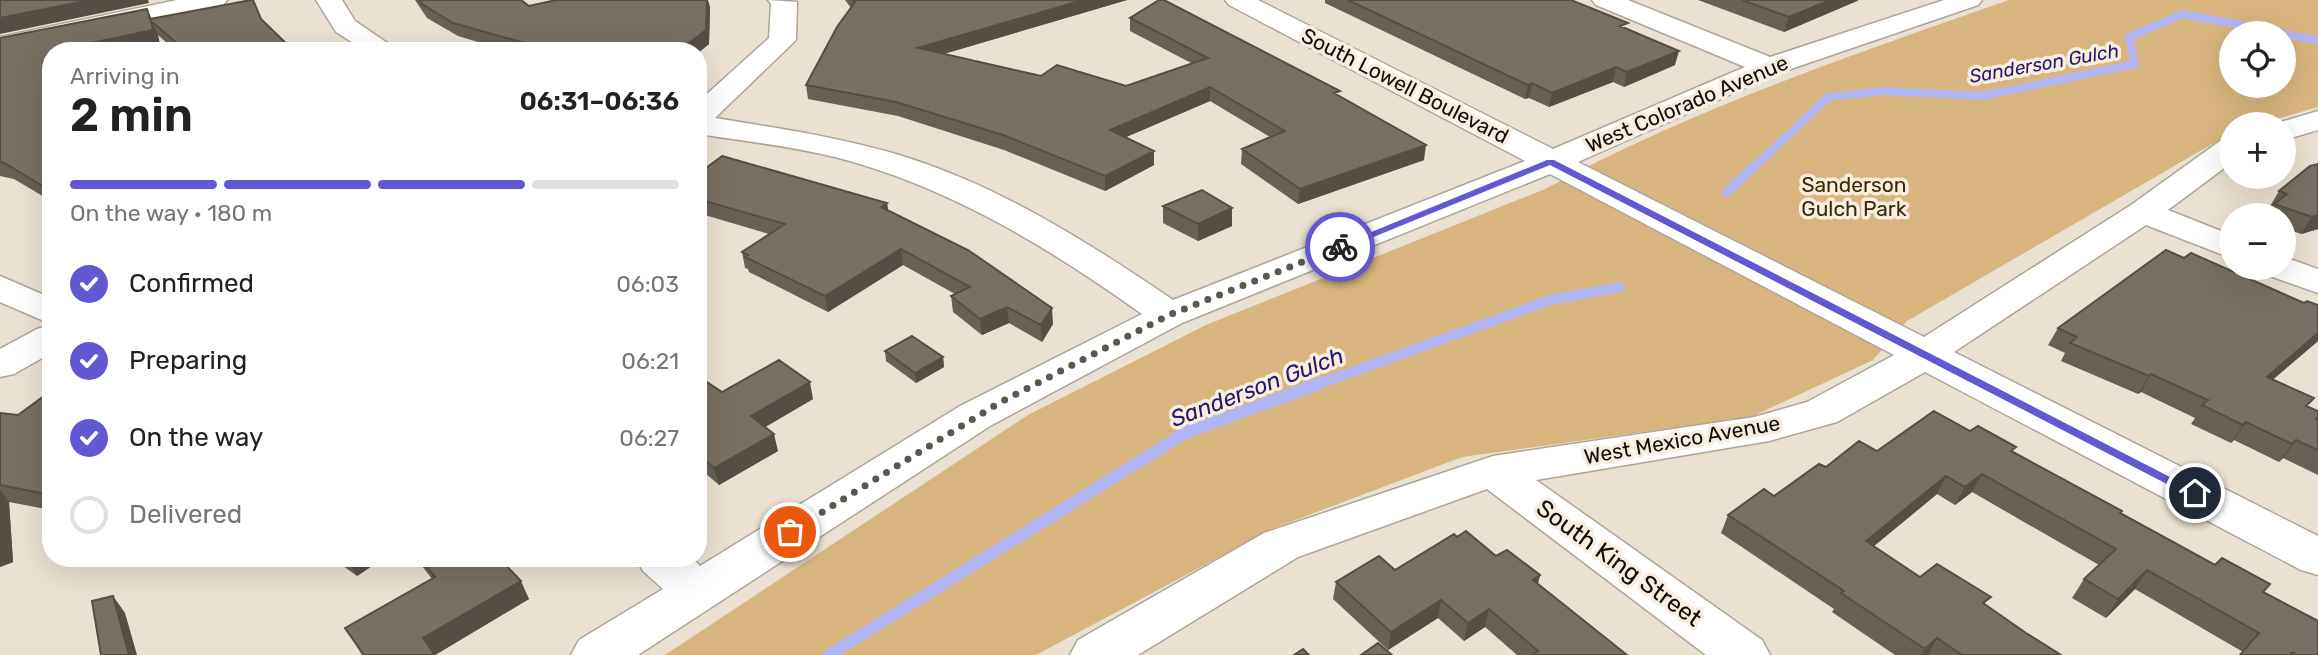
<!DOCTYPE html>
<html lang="en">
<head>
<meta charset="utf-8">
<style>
  body { margin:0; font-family:Rubik,sans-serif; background:#f2f2f2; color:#222; height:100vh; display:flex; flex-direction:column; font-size:26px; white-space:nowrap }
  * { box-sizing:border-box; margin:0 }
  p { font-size:23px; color:#767676 }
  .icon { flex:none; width:38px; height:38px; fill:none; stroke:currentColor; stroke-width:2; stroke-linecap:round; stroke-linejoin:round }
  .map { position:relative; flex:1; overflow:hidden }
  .panel { position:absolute; left:42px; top:42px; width:665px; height:525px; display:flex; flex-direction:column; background:#fff; border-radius:28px; box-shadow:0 7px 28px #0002 }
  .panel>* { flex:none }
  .fabs { position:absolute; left:2219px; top:21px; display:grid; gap:14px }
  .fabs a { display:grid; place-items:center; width:77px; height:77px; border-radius:50%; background:#fff; box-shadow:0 7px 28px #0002; font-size:35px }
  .pin { position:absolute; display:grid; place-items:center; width:60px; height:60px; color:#fff; margin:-30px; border:4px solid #fff; border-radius:50%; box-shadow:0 2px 7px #0007 }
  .courier { position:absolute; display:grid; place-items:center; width:70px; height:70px; margin:-35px; border:5px solid #6258d1; border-radius:50%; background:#fff; color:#222; box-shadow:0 2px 9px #0007 }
  .summary em { font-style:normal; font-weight:600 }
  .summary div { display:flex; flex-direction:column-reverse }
  .summary { display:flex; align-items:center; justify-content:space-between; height:119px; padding:0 28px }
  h1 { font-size:46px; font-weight:600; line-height:52px }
  .bar { display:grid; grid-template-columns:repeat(4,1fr); gap:10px 7px; align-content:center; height:84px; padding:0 28px }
  .bar i { height:9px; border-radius:5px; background:#e0e0e0 }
  .bar .selected { background:#6258d1 }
  .bar p { grid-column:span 4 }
  ol { padding:0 28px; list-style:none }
  li { display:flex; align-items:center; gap:21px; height:77px }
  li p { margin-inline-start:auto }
  li .icon { padding:7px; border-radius:50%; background:#6258d1; color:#fff; stroke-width:4 }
  li:last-child { color:#767676 }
  li i { width:38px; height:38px; border:4px solid #e0e0e0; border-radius:50% }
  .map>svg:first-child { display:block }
  .green { fill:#d8b57e; fill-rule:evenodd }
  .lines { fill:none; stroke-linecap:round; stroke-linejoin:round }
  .stream-far2 { stroke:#b2b5f3; stroke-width:8 }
  .stream-far1 { stroke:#b2b5f3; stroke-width:10 }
  .stream { stroke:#b2b5f3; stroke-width:12 }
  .minor-casing { stroke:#aea597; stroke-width:3 }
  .major-casing { stroke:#aea597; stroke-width:3 }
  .minor { fill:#fff; fill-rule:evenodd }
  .major { fill:#fff; fill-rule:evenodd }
  .wall { fill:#686055 }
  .shaded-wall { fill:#554e45 }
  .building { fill:#797063; stroke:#554e45; stroke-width:2 }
  .route { fill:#6258d1 }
  .done { stroke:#5d584f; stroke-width:7; stroke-dasharray:0 12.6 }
  .labels { text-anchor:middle; stroke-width:7; stroke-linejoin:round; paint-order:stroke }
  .far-water-label { font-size:19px; font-style:italic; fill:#281770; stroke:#f8eedf }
  .street-label { font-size:21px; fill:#110e09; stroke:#f8eedf }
  .park-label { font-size:21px; fill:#3b2804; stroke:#f8eedf }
  .water-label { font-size:23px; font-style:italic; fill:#281770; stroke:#f8eedf }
  .near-street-label { font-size:24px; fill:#110e09; stroke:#f8eedf }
</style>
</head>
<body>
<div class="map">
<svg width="2318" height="655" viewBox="0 0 2318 655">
  <rect width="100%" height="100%" fill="#eae1d2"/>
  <path class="green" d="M2009,0H2318V107L2259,124H2231V133L1907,321L1873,360L1751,417L1462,457L1272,529L1036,655H665L1028,415L1206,325L1545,189C1692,109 1852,55 2009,0ZM2231,33H2284V86H2231Z"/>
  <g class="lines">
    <path class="stream-far2" d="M2284,34L2318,40
      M1750,171L1828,97L1882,91L1982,96L2135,64L2129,37L2183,14L2282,33"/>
    <path class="stream-far1" d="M1727,192L1751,169
      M1316,385L1550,300L1620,287"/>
    <path class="stream" d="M829,655L1185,433L1321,383"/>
    <defs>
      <path id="minor" d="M316,0H342L355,21L399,51H366L336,32Z
        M768,0L797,2L796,40L715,118C777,128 838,137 899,155C998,185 1088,242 1173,300L1525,161L1229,5L1225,0H1258L1553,149L1745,67L1596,5L1592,0H1628L1770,57L1944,0H1982L1978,5L1779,73L1578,162L1924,337L2131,205L2220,141L2231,139V163L2168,210L2231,235V258L2146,225L1954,352L2318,536V575L2301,570L1925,372L1837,422L1769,441L1536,480L1762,640L1770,655H1706L1487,489L1298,557L1138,655H1070L1078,640L1264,533L1493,456L1754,417L1807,402L1894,355L1550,174L1182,323L990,426L638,655H571L579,640L663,589L643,571L636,558H692L700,566L960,406L1142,314C1048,247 948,186 835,157C790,146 744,141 698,134V102L769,38L771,4Z
        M2318,111V130L2284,140V124H2274Z
        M2284,257L2318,269V293L2270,276L2265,268H2284Z
        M0,276L51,298V324L0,302Z
        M51,325V353L14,374L0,377V349L37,329Z"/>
      <path id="major" d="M177,0H227L223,5L214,8L0,53V37Z"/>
    </defs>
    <use href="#minor" class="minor-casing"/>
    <use href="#major" class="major-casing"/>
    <use href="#minor" class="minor"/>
    <use href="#major" class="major"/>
  </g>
  <path class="wall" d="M415,0H521L529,6L710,7L709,44L698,53V51H508L458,36L427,18Z
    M845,0H1127L944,54L1041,76L1126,86L1193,64L1130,31V18L1339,96L1424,160L1298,204L1241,164L1242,149L1270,137L1210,101L1126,137L1154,165L1105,191L1004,150L898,116L808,99L806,85L851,8Z
    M1325,0H1571L1626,29L1675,65L1624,87L1613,82L1549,107L1529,98L1525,99L1325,3Z
    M1698,0H1858L1857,1L1784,32Z
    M147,9L152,19L262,20L294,51H176L158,35L160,45L51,51V201L14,179L0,176V38Z
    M2318,164V229L2301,234L2284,228V215H2267L2271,209L2269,208L2279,191Z
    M698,174L887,203L888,210L1053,324L1042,342L1009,323L982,335L953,312L951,296L955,294L903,265L828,312L749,272L748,269L745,268L742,252L769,234L698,213Z
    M1163,206L1232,208V226L1198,241L1163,223Z
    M2304,303L2318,305V341L2273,379L2308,407L2318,411V475L2283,458L2279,462L2234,440L2231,443L2191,424L2195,418L2141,392L2138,394L2061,361L2065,353L2048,345L2058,328Z
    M885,351L943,357L944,367L916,383L886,361Z
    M698,376L722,392L813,399L765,427L778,451L719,485L698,467Z
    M51,391V510L9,502L13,562L0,567V413L18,415Z
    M1970,431L2014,452L2122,511L2121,514L2215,565L2270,584L2264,592L2318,655H2240L2243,652L2135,589L2106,618L2072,598L2084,579L2099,565L1972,492L1955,505L1937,494L1874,546L1920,577L1986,605L2026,633L2061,655H1895L1832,612L1834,609L1721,533L1728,515L1774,496L1826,467L1877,451Z
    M1496,556L1540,575L1538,584L1627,655H1517L1485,627L1464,641L1438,618L1388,650L1333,599L1336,582L1395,570Z
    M332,558H384L357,576Z
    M416,558H499L529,599L435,655H362L345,628L432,579Z"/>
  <path class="shaded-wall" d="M90,0H148L149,3L0,34V18Z
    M707,0H708L710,7L709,44L698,53V51H679Z
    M1083,0H1127L919,61L918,48Z
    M1830,0H1858L1857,1L1784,32L1789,17Z
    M151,21L158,35L160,45L131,51H89L86,44Z
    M1679,51L1675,65L1624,87L1627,72Z
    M1616,67L1613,82L1549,107L1552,93Z
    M1532,83L1529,98L1525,99L1528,85Z
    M1210,87V101L1110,144V130Z
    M1426,145L1424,160L1298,204L1300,189Z
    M1154,151V165L1105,191V176Z
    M887,203L889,218L881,207Z
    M1232,208V226L1198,241V224Z
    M2318,215V229L2301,234L2312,217Z
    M901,249L903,265L828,312L825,296Z
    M1007,307L1009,323L982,335L980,319Z
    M1052,308L1053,324L1042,342L1041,325Z
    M2318,333V341L2255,395L2267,377Z
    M943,357L944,367L916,383L915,373Z
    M2151,374L2141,392L2138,394L2149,376Z
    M810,382L813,399L755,433L751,416Z
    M2246,422L2234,440L2231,443L2243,425Z
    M774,434L778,451L719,485L714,468Z
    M2296,440L2283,458L2279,462L2292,444Z
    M1982,474L1972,492L1955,505L1965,487Z
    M1946,476L1937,494L1857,560L1866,541Z
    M0,489L9,502L13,562L0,567Z
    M348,558H384L357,576Z
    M2147,570L2135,589L2106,618L2118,599Z
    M1540,575L1535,593L1533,580Z
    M521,581L529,599L435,655L423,638Z
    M113,596L125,613L137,655H129Z
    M1441,600L1438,618L1388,650L1391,632Z
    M1489,609L1485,627L1464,641L1468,623Z
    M1937,638L1928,655H1922L1925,649Z"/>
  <path class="building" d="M0,0H90L0,18Z
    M251,0H253L261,19L294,51H186L151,21L153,30L86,44L93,51H51V191L4,163L0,162V38L147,9L150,19Z
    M419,0H521L529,6L556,0H707L706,30L679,51H553L453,23L422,4Z
    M853,0H1083L918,48L1041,76L1057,65L1126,86L1208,58L1130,18L1159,0H1164L1340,91L1334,93L1426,145L1300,189L1242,149L1285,131L1210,87L1110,130L1154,151L1105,176L1003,135L896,102L806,85L837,27L855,2Z
    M1348,0H1571L1628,23L1620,26L1679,51L1627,72L1616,67L1552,93L1532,83L1528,85Z
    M1742,0H1830L1789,17Z
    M722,156L887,203L881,207L968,250L1052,308L1041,325L1007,307L980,319L951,296L970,287L901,249L825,296L745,257L748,255L742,252L785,224L698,199V174Z
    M2318,164V215L2312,217L2274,204L2287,194L2279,191L2310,166Z
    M1202,190L1232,208L1198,224L1163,206Z
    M2166,250L2184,258L2191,253L2304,303L2307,301L2318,305V333L2267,377L2314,398L2306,406L2318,411V417L2316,419L2318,420V450L2296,440L2292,444L2246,422L2243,425L2202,405L2208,400L2151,374L2149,376L2070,343L2077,337L2058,328Z
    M912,336L943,357L915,373L885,351Z
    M779,360L810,382L751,416L774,434L714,468L698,454V376L722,392Z
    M51,391V434L44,439L51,440V495L0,485V413L18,415Z
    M1934,411L1970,431L1978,426L2016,447L2011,451L2122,511L2120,513L2215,565L2222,558L2270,584L2263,592L2318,621V655H2297L2292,652L2290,655H2240L2259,633L2147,570L2118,599L2084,579L2116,549L1982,474L1965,487L1946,476L1866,541L1920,577L1937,564L1991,597L1983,603L2026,633L2061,655H1962L1937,638L1925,649L1841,593L1844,591L1728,515L1764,489L1774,496L1819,464L1826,467L1859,441L1877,451Z
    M1466,531L1496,556L1507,550L1540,575L1533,580L1627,655H1532L1538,651L1489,609L1468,623L1441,600L1391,632L1336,582L1379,556L1395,570L1454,534L1457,537Z
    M420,558H499L521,581L423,638L435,655H364L345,628L435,577Z
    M113,596L129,655H101L92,601Z
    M1378,643L1392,655H1361Z
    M1303,649L1309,655H1294Z"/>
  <path class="route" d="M1547,160H1554L2201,493L2195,498L2190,496L1550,165L1344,249L1335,247Z"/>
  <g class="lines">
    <path class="done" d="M790,532L999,403L1169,315L1340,247"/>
  </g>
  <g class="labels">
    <g class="far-water-label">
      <text transform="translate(2044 63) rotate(-10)" y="7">Sanderson Gulch</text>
    </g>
    <g class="street-label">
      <text transform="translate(1405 86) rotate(27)" y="7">South Lowell Boulevard</text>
      <text transform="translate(1687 104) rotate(-23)" y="7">West Colorado Avenue</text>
      <text transform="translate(1682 440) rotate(-10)" y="7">West Mexico Avenue</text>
    </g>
    <g class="park-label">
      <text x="1854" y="192">Sanderson<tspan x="1854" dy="24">Gulch Park</tspan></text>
    </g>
    <g class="water-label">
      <text transform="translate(1257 387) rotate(-21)" y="8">Sanderson Gulch</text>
    </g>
    <g class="near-street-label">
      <text transform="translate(1619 563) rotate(36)" y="8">South King Street</text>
    </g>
  </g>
</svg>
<div class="fabs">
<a><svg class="icon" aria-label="locate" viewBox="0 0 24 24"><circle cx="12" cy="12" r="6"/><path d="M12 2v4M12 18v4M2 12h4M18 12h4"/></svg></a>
<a>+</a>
<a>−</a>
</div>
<div class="pin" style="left:790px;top:532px;background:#ea580c"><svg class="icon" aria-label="bag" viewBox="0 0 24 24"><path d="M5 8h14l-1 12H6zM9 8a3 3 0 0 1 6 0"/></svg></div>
<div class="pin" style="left:2195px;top:493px;background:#1f2937"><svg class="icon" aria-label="home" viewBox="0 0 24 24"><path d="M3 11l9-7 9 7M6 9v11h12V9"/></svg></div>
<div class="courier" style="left:1340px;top:247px"><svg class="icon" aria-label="bike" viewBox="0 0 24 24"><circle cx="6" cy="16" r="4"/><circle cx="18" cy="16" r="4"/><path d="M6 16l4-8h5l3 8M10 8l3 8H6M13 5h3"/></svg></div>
<section class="panel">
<div class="summary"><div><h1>2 min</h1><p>Arriving in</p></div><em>06:31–06:36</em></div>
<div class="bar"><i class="selected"></i><i class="selected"></i><i class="selected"></i><i></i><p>On the way · 180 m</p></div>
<ol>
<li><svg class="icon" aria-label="check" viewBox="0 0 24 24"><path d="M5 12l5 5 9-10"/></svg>Confirmed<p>06:03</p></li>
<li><svg class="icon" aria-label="check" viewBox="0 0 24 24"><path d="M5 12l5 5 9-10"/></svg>Preparing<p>06:21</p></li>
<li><svg class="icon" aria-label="check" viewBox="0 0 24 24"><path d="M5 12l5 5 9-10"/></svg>On the way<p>06:27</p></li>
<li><i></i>Delivered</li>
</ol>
</section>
</div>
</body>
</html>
